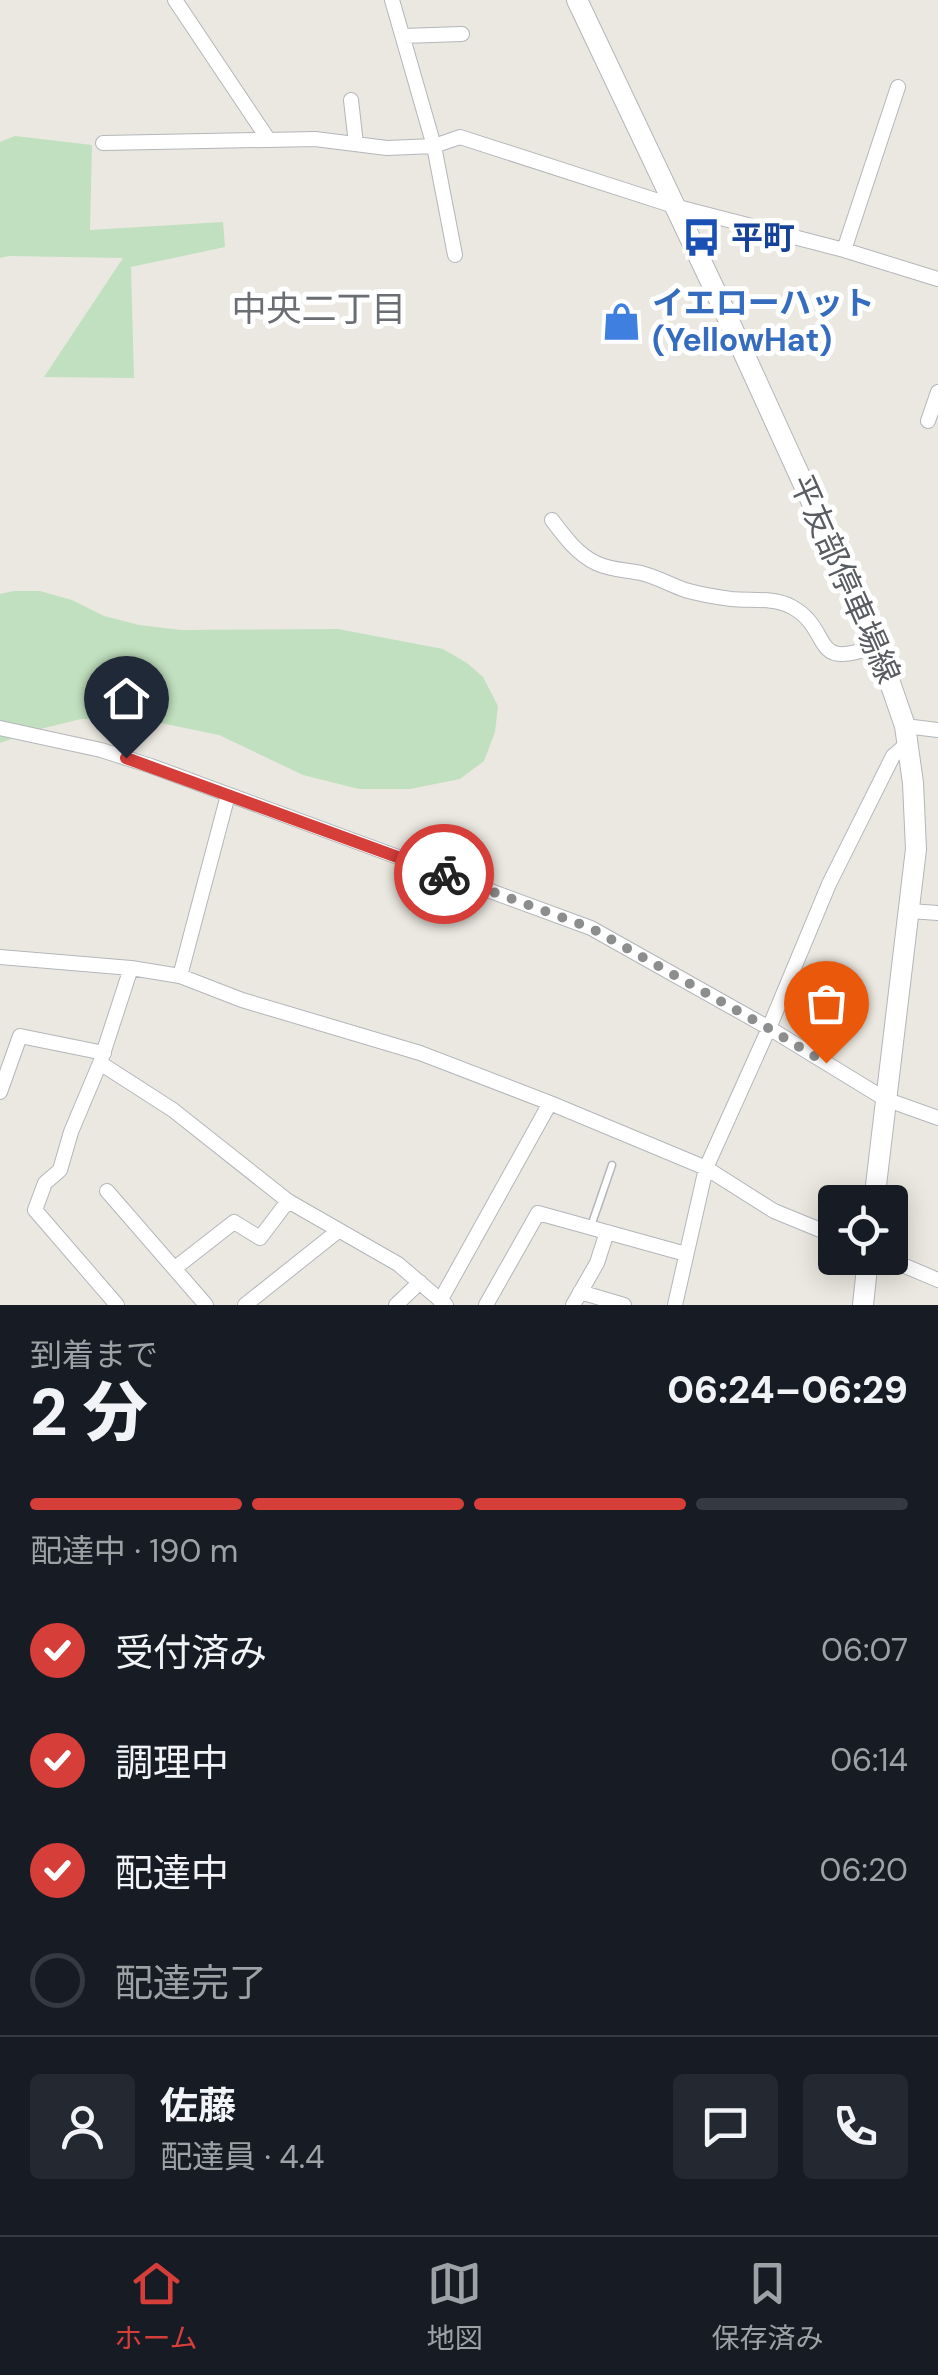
<!DOCTYPE html>
<html lang="ja">
<head>
<meta charset="utf-8">
<style>
  body { margin:0; font-family:"DM Sans","Noto Sans JP",sans-serif; background:#242831; color:#f1f3f6; height:100vh; display:flex; flex-direction:column; font-size:38px; white-space:nowrap }
  * { box-sizing:border-box; margin:0 }
  p { font-size:32px; color:#9ea1a6 }
  .icon { flex:none; width:55px; height:55px; fill:none; stroke:currentColor; stroke-width:2; stroke-linecap:round; stroke-linejoin:round }
  .map { position:relative; height:1305px; overflow:hidden }
  .side { display:flex; flex-direction:column; background:#171b24; flex:1 }
  .side>* { flex:none }
  .buttons { position:absolute; left:818px; top:1185px; display:grid; gap:20px }
  .buttons a { display:grid; place-items:center; width:90px; height:90px; border-radius:10px; background:#171b24; box-shadow:0 5px 25px #0003; font-size:50px }
  .pin { position:absolute; display:grid; place-items:center; width:85px; height:85px; color:#fff; margin:-102px -42px; border-radius:50% 50% 50% 0; rotate:-45deg; box-shadow:0 0 10px #0007 }
  .pin .icon { rotate:45deg }
  .courier { position:absolute; display:grid; place-items:center; width:100px; height:100px; margin:-50px; border:8px solid #d63e3a; border-radius:50%; background:#fff; color:#222; box-shadow:0 2px 12px #0007 }
  .overview em { font-style:normal; font-weight:800 }
  .overview div { display:flex; flex-direction:column-reverse }
  .overview { display:flex; align-items:center; justify-content:space-between; height:170px; padding:0 30px }
  h1 { font-size:65px; font-weight:800; line-height:75px }
  .bar { display:grid; grid-template-columns:repeat(4,1fr); gap:15px 10px; align-content:center; height:120px; padding:0 30px }
  .bar i { height:12px; border-radius:8px; background:#363941 }
  .bar .current { background:#d63e3a }
  .bar p { grid-column:span 4 }
  .line { display:flex; align-items:center; gap:25px; padding:0 30px; border-top:2px solid #363941 }
  .line div { flex:1 }
  .round { display:grid; place-items:center; flex:none; width:105px; height:105px; border-radius:10px; background:#242831 }
  ol { padding:0 30px; list-style:none }
  li { display:flex; align-items:center; gap:30px; height:110px }
  li p { margin-inline-start:auto }
  li .icon { padding:10px; border-radius:50%; background:#d63e3a; color:#fff; stroke-width:4 }
  li:last-child { color:#9ea1a6 }
  li i { width:55px; height:55px; border:5px solid #363941; border-radius:50% }
  .tab-bar { display:flex; justify-content:space-around; align-items:center; height:140px; border-top:2px solid #363941; background:#171b24; font-size:28px; color:#9ea1a6 }
  .tab-bar a { display:grid; justify-items:center; gap:5px }
  .tab-bar .current { color:#d63e3a }
  .map>svg:first-child { display:block }
  .green { fill:#c1e0bf }
  .lines { fill:none; stroke-linecap:round; stroke-linejoin:round }
  .service-casing { stroke:#b3b6ba; stroke-width:9 }
  .minor-casing { stroke:#b3b6ba; stroke-width:16 }
  .secondary-casing { stroke:#b2b5ba; stroke-width:22 }
  .service { stroke:#fff; stroke-width:6 }
  .minor { stroke:#fff; stroke-width:14 }
  .secondary { stroke:#fff; stroke-width:20 }
  .done { stroke:#8c8d8d; stroke-width:10; stroke-dasharray:0 18 }
  .route { stroke:#d63e3a; stroke-width:12 }
  .labels { text-anchor:middle; stroke-width:10; stroke-linejoin:round; paint-order:stroke }
  .transit-label { font-size:32px; font-weight:bold; fill:#164399; stroke:#fff; text-anchor:start }
  .shop-label { font-size:32px; font-weight:bold; fill:#366cbe; stroke:#fff; text-anchor:start }
  .street-label { font-size:32px; fill:#595c60; stroke:#fff }
  .neighbourhood-label { font-size:35px; fill:#6a6e72; stroke:#fff }
</style>
</head>
<body>
<div class="map">
<svg width="938" height="1305" viewBox="0 0 938 1305">
  <rect width="100%" height="100%" fill="#eae8e0"/>
  <path class="green" d="M15,136L92,145L90,230L223,222L225,247L131,267L134,378L44,377L123,258L9,256L0,258V142Z
    M14,591H40L72,600L104,616L139,625L181,630L338,629L443,649L467,663L483,677L498,706L495,732L484,761L460,779L410,789H359L303,775L219,735L161,723L126,718L81,719L36,730L0,743V594Z"/>
  <g class="lines">
    <defs>
      <path id="service" d="M591,1226L612,1165"/>
      <path id="minor" d="M175,0L268,139
        M392,0L434,146L455,255
        M403,36L462,34
        M351,100L356,144
        M103,143L315,139L387,148L434,146L460,137L674,206L844,250L938,279
        M844,250L898,87
        M928,421L938,392
        M552,520C564,536 577,554 596,563C610,570 627,570 641,573C657,577 671,585 685,590C699,594 716,597 731,599C752,601 773,597 792,607C834,630 808,673 877,645
        M905,726L938,730
        M0,728L101,750L151,766L591,928L769,1028L885,1099L938,1118
        M910,911L938,913
        M0,957L131,968L180,976L242,1000L420,1053L550,1103L706,1168L774,1211L835,1236
        M131,968L100,1063L173,1110L288,1201L398,1264L446,1305
        M180,976L228,795
        M100,1063L71,1132L60,1170L45,1183L35,1210L117,1305
        M0,1092L20,1036L104,1053
        M107,1191L206,1305
        M886,1258L938,1280
        M175,1268L234,1222L260,1238L288,1201
        M580,1292L624,1305
        M440,1301L550,1103
        M245,1305L338,1231
        M396,1305L420,1282
        M486,1305L538,1213L686,1254
        M573,1305L597,1263L607,1232
        M675,1305L706,1168L769,1028L829,884L893,756L908,743"/>
      <path id="secondary" d="M577,0L719,299L877,645L905,726L913,783L916,849L874,1202
        M863,1305L868,1258"/>
    </defs>
    <use href="#service" class="service-casing"/>
    <use href="#minor" class="minor-casing"/>
    <use href="#secondary" class="secondary-casing"/>
    <use href="#service" class="service"/>
    <use href="#minor" class="minor"/>
    <use href="#secondary" class="secondary"/>
  </g>
  <g class="lines">
    <path class="done" d="M444,874L591,928L768,1028L826,1063"/>
    <path class="route" d="M126,758L444,874"/>
  </g>
  <defs>
    <symbol id="bus-bare" viewBox="-9 -9 18 18"><path d="M-5-6H5V4H4V6H2V4H-2V6H-4V4H-5ZM-3.5-4V0h7V-4ZM-3.5 1.2v1.5H-2V1.2ZM2 1.2v1.5H3.5V1.2Z" fill="#1a4fb4" stroke="#fff" stroke-width="2.5" paint-order="stroke"/></symbol>
    <symbol id="shop-bare" viewBox="-9 -9 18 18"><path d="M-5-2.5h2.3a2.7 3.5 0 0 1 5.4 0H5L5.5 6h-11ZM-1.5-2.5h3a1.5 2.3 0 0 0-3 0Z" fill="#3f7fe0" stroke="#fff" stroke-width="2.5" paint-order="stroke"/></symbol>
  </defs>
  <g fill-rule="evenodd">
    <use href="#bus-bare" x="674" y="210" width="55" height="55"/>
    <use href="#shop-bare" x="594" y="294" width="55" height="55"/>
  </g>
  <g class="labels">
    <g class="transit-label">
      <text x="731" y="249">平町</text>
    </g>
    <g class="shop-label">
      <text x="652" y="314">イエローハット<tspan x="652" dy="37">(YellowHat)</tspan></text>
    </g>
    <g class="street-label">
      <text transform="translate(845 579) rotate(66)" y="11">平友部停車場線</text>
    </g>
    <g class="neighbourhood-label">
      <text x="319" y="321">中央二丁目</text>
    </g>
  </g>
</svg>
<div class="buttons">
<a><svg class="icon" aria-label="locate" viewBox="0 0 24 24"><circle cx="12" cy="12" r="6"/><path d="M12 2v4M12 18v4M2 12h4M18 12h4"/></svg></a>
</div>
<div class="pin" style="left:826px;top:1063px;background:#ea580c"><svg class="icon" aria-label="bag" viewBox="0 0 24 24"><path d="M5 8h14l-1 12H6zM9 8a3 3 0 0 1 6 0"/></svg></div>
<div class="pin" style="left:126px;top:758px;background:#1f2937"><svg class="icon" aria-label="home" viewBox="0 0 24 24"><path d="M3 11l9-7 9 7M6 9v11h12V9"/></svg></div>
<div class="courier" style="left:444px;top:874px"><svg class="icon" aria-label="bike" viewBox="0 0 24 24"><circle cx="6" cy="16" r="4"/><circle cx="18" cy="16" r="4"/><path d="M6 16l4-8h5l3 8M10 8l3 8H6M13 5h3"/></svg></div>
</div>
<section class="side">
<div class="overview"><div><h1>2 分</h1><p>到着まで</p></div><em>06:24–06:29</em></div>
<div class="bar"><i class="current"></i><i class="current"></i><i class="current"></i><i></i><p>配達中 · 190 m</p></div>
<ol>
<li><svg class="icon" aria-label="check" viewBox="0 0 24 24"><path d="M5 12l5 5 9-10"/></svg>受付済み<p>06:07</p></li>
<li><svg class="icon" aria-label="check" viewBox="0 0 24 24"><path d="M5 12l5 5 9-10"/></svg>調理中<p>06:14</p></li>
<li><svg class="icon" aria-label="check" viewBox="0 0 24 24"><path d="M5 12l5 5 9-10"/></svg>配達中<p>06:20</p></li>
<li><i></i>配達完了</li>
</ol>
<div class="line" style="height:180px"><a class="round"><svg class="icon" aria-label="person" viewBox="0 0 24 24"><circle cx="12" cy="8" r="4"/><path d="M4 21q1-7 8-7t8 7"/></svg></a><div><b>佐藤</b><p>配達員 · 4.4</p></div><a class="round"><svg class="icon" aria-label="chat" viewBox="0 0 24 24"><path d="M4 5h16v11H9l-5 4z"/></svg></a><a class="round"><svg class="icon" aria-label="phone" viewBox="0 0 24 24"><path d="M5 4h4l2 5-3 2q2 4 5 5l2-3 5 2v4C11 20 4 13 5 4z"/></svg></a></div>
</section>
<nav class="tab-bar">
<a class="current"><svg class="icon" aria-label="home" viewBox="0 0 24 24"><path d="M3 11l9-7 9 7M6 9v11h12V9"/></svg>ホーム</a>
<a><svg class="icon" aria-label="map" viewBox="0 0 24 24"><path d="M3 6l6-2 6 2 6-2v14l-6 2-6-2-6 2zM9 4v14M15 6v14"/></svg>地図</a>
<a><svg class="icon" aria-label="saved" viewBox="0 0 24 24"><path d="M7 4h10v16l-5-4-5 4z"/></svg>保存済み</a>
</nav>
</body>
</html>
